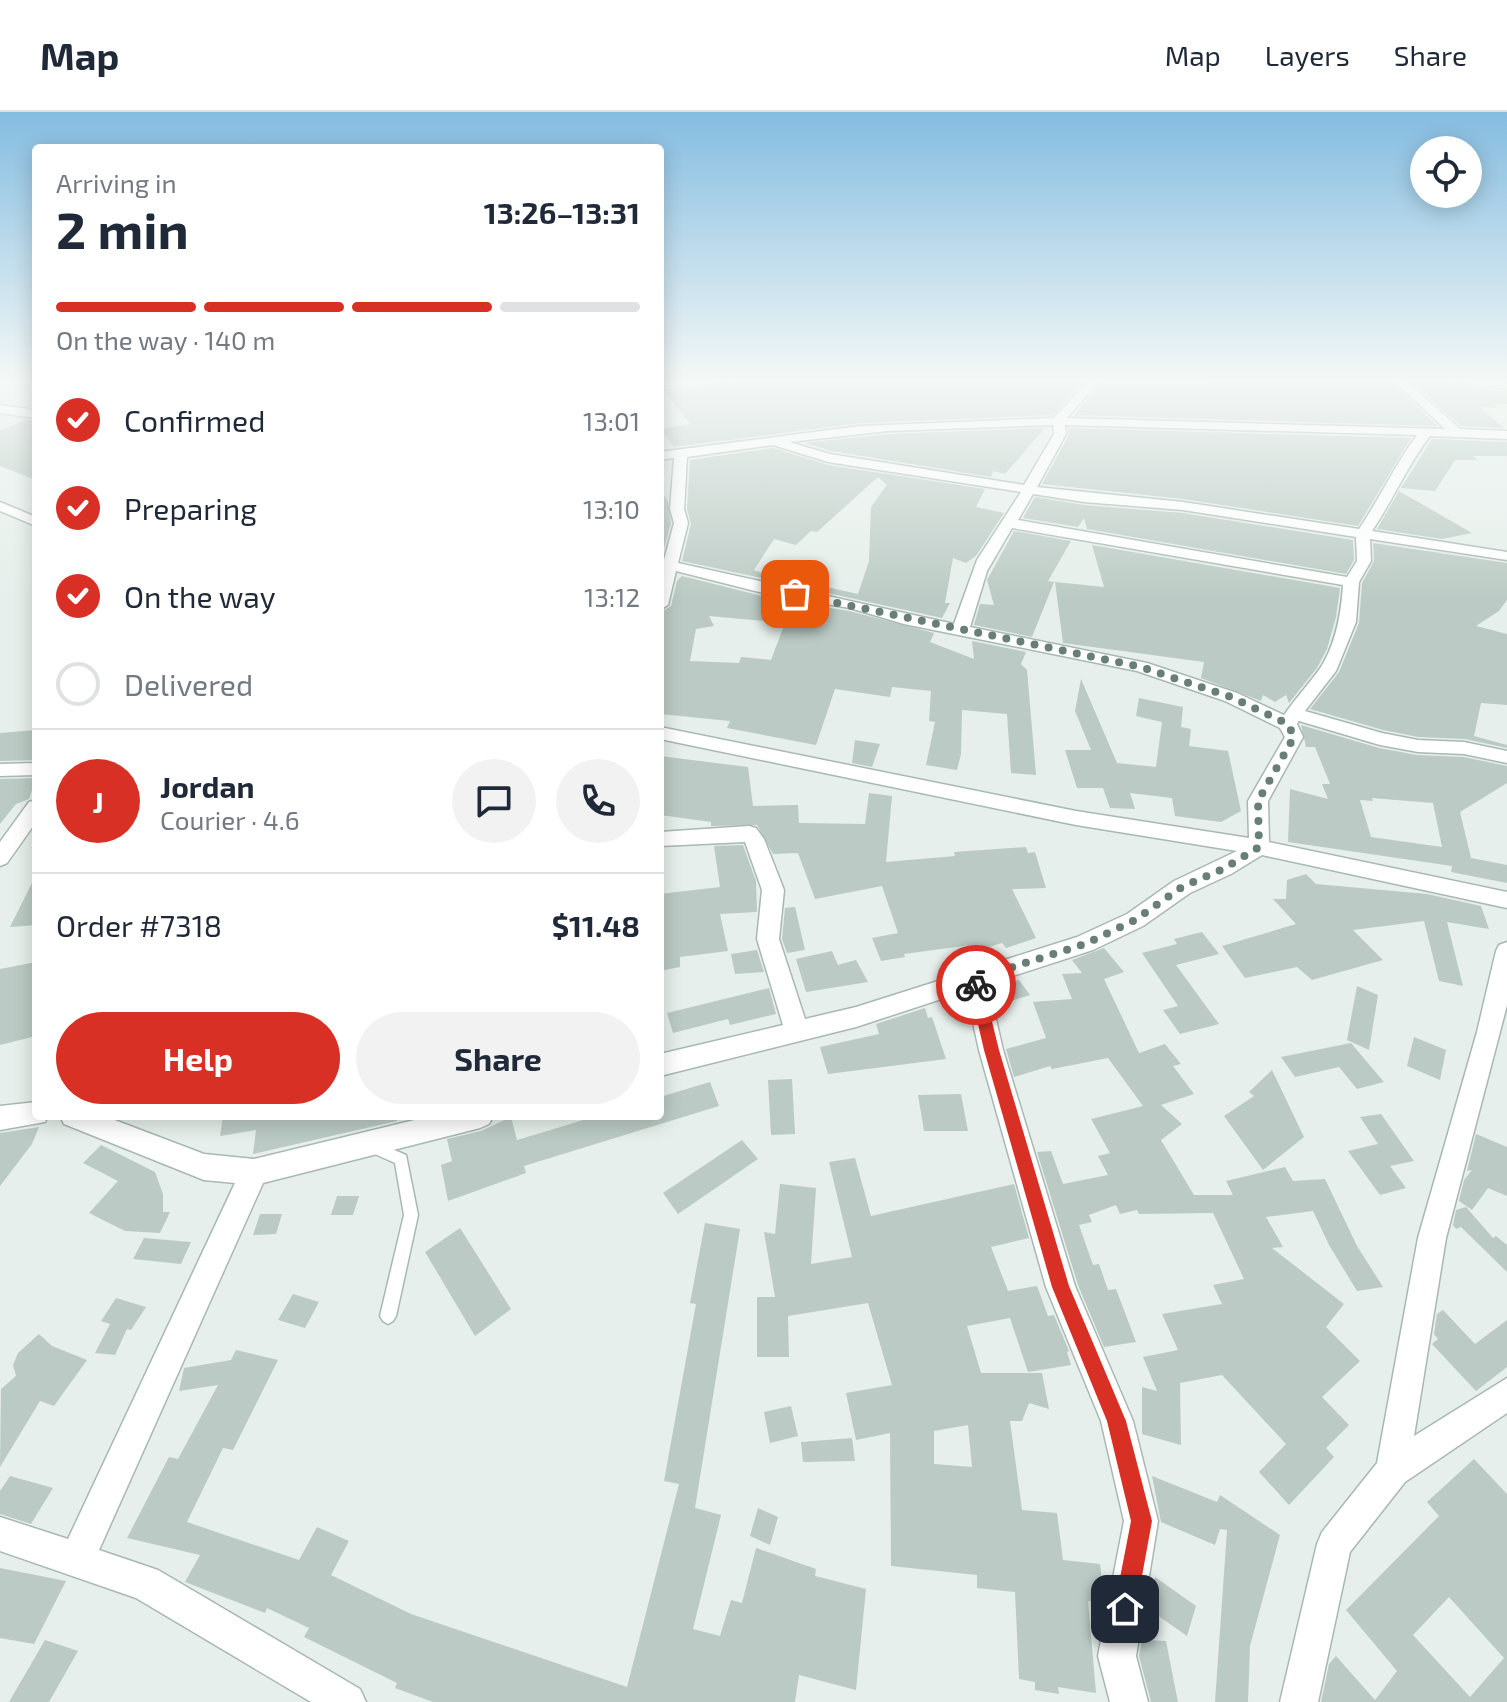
<!DOCTYPE html>
<html lang="en">
<head>
<meta charset="utf-8">
<style>
  body { margin:0; font-family:"Exo 2",sans-serif; background:#f2f2f3; color:#1f2937; height:100vh; display:flex; flex-direction:column; font-size:30px; white-space:nowrap }
  * { box-sizing:border-box; margin:0 }
  p { font-size:26px; color:#747a83 }
  .icon { flex:none; width:44px; height:44px; fill:none; stroke:currentColor; stroke-width:2; stroke-linecap:round; stroke-linejoin:round }
  .map { position:relative; flex:1; overflow:hidden }
  .details { position:absolute; left:32px; top:32px; width:632px; height:976px; display:flex; flex-direction:column; background:#fff; border-radius:8px; box-shadow:0 4px 20px #0003 }
  .details>* { flex:none }
  .fabs { position:absolute; left:1410px; top:24px; display:grid; gap:16px }
  .fabs a { display:grid; place-items:center; width:72px; height:72px; border-radius:50%; background:#fff; box-shadow:0 4px 20px #0003; font-size:40px }
  .pin { position:absolute; display:grid; place-items:center; width:68px; height:68px; color:#fff; margin:-34px; border-radius:16px; box-shadow:0 4px 12px #0006 }
  .courier { position:absolute; display:grid; place-items:center; width:80px; height:80px; margin:-40px; border:6px solid #d93025; border-radius:50%; background:#fff; color:#222; box-shadow:0 2px 10px #0007 }
  .headline em { font-style:normal; font-weight:700 }
  .headline div { display:flex; flex-direction:column-reverse }
  .headline { display:flex; align-items:center; justify-content:space-between; height:136px; padding:0 24px }
  h1 { font-size:52px; font-weight:700; line-height:60px }
  .bar { display:grid; grid-template-columns:repeat(4,1fr); gap:12px 8px; align-content:center; height:96px; padding:0 24px }
  .bar i { height:10px; border-radius:6px; background:#e0e1e3 }
  .bar .current { background:#d93025 }
  .bar p { grid-column:span 4 }
  .line { display:flex; align-items:center; gap:20px; padding:0 24px; border-top:2px solid #e0e1e3 }
  .line div { flex:1 }
  .round { display:grid; place-items:center; flex:none; width:84px; height:84px; border-radius:42px; background:#f2f2f3 }
  ol { padding:0 24px; list-style:none }
  li { display:flex; align-items:center; gap:24px; height:88px }
  li p { margin-inline-start:auto }
  li .icon { padding:8px; border-radius:50%; background:#d93025; color:#fff; stroke-width:4 }
  li:last-child { color:#747a83 }
  li i { width:44px; height:44px; border:4px solid #e0e1e3; border-radius:50% }
  .cta { display:flex; gap:16px; margin-top:auto; padding:16px 24px }
  .cta a { flex:1; height:92px; border-radius:48px; background:#d93025; color:#fff; font-size:32px; font-weight:700; line-height:92px; text-align:center }
  .cta a+a { background:#f2f2f3; color:#1f2937 }
  header { display:flex; align-items:center; gap:48px; box-sizing:border-box; height:112px; padding:0 40px; background:#fff; border-bottom:2px solid #e0e1e3 }
  header strong { font-size:38px }
  nav { display:flex; gap:44px; margin-inline-start:auto; font-size:28px }
  .map>svg:first-child { display:block }
  .building { fill:#bbcac4; fill-rule:evenodd }
  .lines { fill:none; stroke-linecap:round; stroke-linejoin:round }
  .service-casing { stroke:#a8b8b2; stroke-width:3 }
  .minor-casing { stroke:#a8b8b2; stroke-width:3 }
  .service { fill:#fff; fill-rule:evenodd }
  .minor { fill:#fff; fill-rule:evenodd }
  .route { fill:#d93025 }
  .done { stroke:#687f78; stroke-width:8; stroke-dasharray:0 14.4 }
</style>
</head>
<body>
<header>
<strong>Map</strong>
<nav><a>Map</a><a>Layers</a><a>Share</a></nav>
</header>
<div class="map">
<svg width="1507" height="1590" viewBox="0 0 1507 1590">
  <rect width="100%" height="100%" fill="#e6efeb"/>
  <path class="building" d="M743,266H1087L1053,303L860,311L674,335L660,317L690,312L666,280L734,272Z
    M1239,266H1388L1437,314L1074,303L1101,272H1211L1220,267Z
    M1434,266L1448,272L1507,280V292H1494L1498,296L1479,295L1504,316L1461,314L1408,267L1436,270Z
    M26,308L36,309V368L0,354V319Z
    M1045,316L1005,362L993,359L991,365L831,339L804,331L888,322Z
    M1068,316L1411,326L1358,414L1183,387L1042,372L1069,323Z
    M1432,327L1507,330V344H1473L1478,348H1455L1435,379L1401,376Z
    M773,336L828,353L985,377L976,395L1004,401L976,444L966,451L953,446L945,491H950L942,506L809,477L813,472L858,482L869,449L871,395L887,373L878,365L817,420L811,419L796,433L774,427L754,458L770,464L766,467L682,449L691,412L687,397L690,348Z
    M660,378L668,389L671,411L662,444Z
    M1399,379L1472,421L1442,427L1377,417Z
    M1035,385L1084,393L1183,401L1353,428L1354,448L1346,462L1087,417L1084,406L1078,415L1023,406Z
    M1014,419L1071,429L1048,469L1054,470L1032,525L974,513L980,492L994,493L987,468Z
    M1373,431L1507,451V488L1499,499L1476,514L1507,522V593L1481,591L1474,624L1507,633V636L1465,627L1418,625L1383,618L1310,597L1339,560L1359,511L1362,471L1374,449Z
    M1092,433L1340,476L1336,505L1327,537L1317,556L1289,591L1286,583L1275,590L1263,583L1261,589L1201,566L1204,550L1063,531L1055,470L1104,475Z
    M682,464L766,485L849,499L934,521L930,530L974,547L972,529L1026,540L1021,552L1027,558L1036,663L1011,661L1007,602L962,598L961,642L957,658L926,653L935,610L929,609L931,579L892,575L890,585L835,577L816,633L727,616L730,609L660,602V501L671,494L677,469ZM709,504L785,511L771,548L741,545L739,551L690,549L696,517L714,514Z
    M1081,567L1117,651L1156,655L1162,610L1136,604L1139,586L1183,595L1181,615L1191,617L1189,634L1228,639L1241,699L1221,710L1175,704L1172,686L1130,681L1135,697L1110,696L1103,676H1077L1065,638H1091L1075,599Z
    M1301,613L1379,636L1417,643L1464,645L1507,654V671L1460,700L1471,746L1507,753V771L1451,760L1452,754L1288,730L1290,677L1328,687L1322,672H1330L1315,635H1306ZM1372,686L1433,691L1442,735L1371,725L1360,688L1373,689Z
    M36,618V648L0,649V621Z
    M855,628L880,632L872,655L852,651Z
    M660,644L748,655L753,694L798,693L799,711L865,712L869,681L892,684L886,750L955,744L954,740L1026,735L1028,741L1035,740L1046,776L1012,777L1036,826L1006,836L1002,831L976,839L971,833L904,842L905,845L881,849L872,826L898,821L882,774L815,787L798,741L773,742L757,713L711,714V710L660,703Z
    M36,666L29,687L16,692L0,712V667Z
    M743,733L756,769L757,800L720,802L728,839L680,845V855L660,859V782L720,775L714,734Z
    M1306,762L1316,772L1427,782L1481,794L1489,817L1447,810L1463,874L1439,869L1424,809L1353,818L1383,848L1312,868L1297,855L1245,866L1222,834L1296,812L1273,787H1286L1287,768Z
    M36,763V813L10,815Z
    M795,795L805,838L787,841L782,827L785,796Z
    M1202,820L1219,842L1176,853L1219,912L1180,922L1163,898L1178,894L1142,841L1177,832L1174,827Z
    M1104,836L1124,860L1104,867L1139,941L1165,932L1181,952L1173,954L1194,982L1161,993L1182,1012L1161,1028L1194,1083H1233L1226,1069L1285,1055L1293,1069L1325,1067L1357,1134L1383,1175L1357,1179L1329,1133L1313,1099L1266,1105L1283,1135L1272,1136L1344,1192L1326,1215L1360,1249L1322,1285L1349,1313L1326,1336L1334,1345L1289,1393L1259,1360L1286,1332L1222,1263L1180,1271L1181,1333L1142,1322V1275L1157,1279L1143,1245L1178,1238L1162,1202L1222,1192L1213,1173L1244,1167L1213,1101L1139,1102L1137,1098L1120,1102L1116,1093L1089,1103L1092,1110L1079,1113L1093,1153L1099,1152L1108,1178L1116,1177L1136,1230L1104,1235L1078,1173L1037,1040L1051,1039L1063,1072L1108,1063L1098,1044L1110,1041L1091,1007L1143,994L1108,946L1052,957L1050,954L1014,965L1006,937L1046,926L1033,890L1072,887L1062,862L1082,861L1072,848Z
    M757,838L764,860L735,862L731,842Z
    M832,839L838,853L856,848L868,870L806,880L796,847Z
    M36,850V924L0,933V857Z
    M1019,868L1030,883L998,893L992,876Z
    M1357,874L1378,883L1369,938L1347,928Z
    M769,876L776,902L730,913L728,907L673,921L667,901Z
    M925,896L928,906L932,905L946,947L828,962L820,935L879,922L876,912Z
    M1414,925L1446,938L1440,968L1407,954Z
    M1351,931L1384,970L1357,977L1339,955L1295,965L1281,945Z
    M1272,958L1304,1025L1263,1058L1224,1004L1254,984L1249,980Z
    M792,967L795,1022L771,1023L768,968Z
    M710,970L719,994L524,1054L526,1061L448,1089L441,1053L452,1049L447,1027L481,1019L511,1005L517,1028L597,1004H660V985Z
    M961,982L968,1019H924L918,983Z
    M1381,1002L1414,1049L1390,1054L1406,1076L1380,1083L1348,1039L1378,1032L1360,1005Z
    M223,1004H397V1009L253,1042L256,1018L220,1024Z
    M39,1015L32,1032L0,1074V1021Z
    M1476,1022L1507,1035V1084L1488,1076L1472,1098L1459,1089L1464,1068L1472,1058L1467,1059Z
    M742,1028L758,1047L678,1102L663,1081Z
    M101,1033L155,1060L163,1082V1100H170L160,1121L125,1119L89,1101L118,1069L83,1051Z
    M855,1046L871,1104L1014,1072L1029,1126L991,1135L1008,1179L1037,1174L1048,1204L1054,1203L1069,1239L1067,1240L1071,1253L1028,1260L1010,1206L967,1214L981,1261H1042L1049,1297L1029,1291L1022,1309H1010L1022,1398L1057,1401L1063,1448L1100,1452L1105,1491L1088,1489L1096,1581L1058,1575L1059,1582L1035,1578V1570L1019,1567L1015,1480L977,1476V1463L891,1454L890,1321L856,1328L846,1281L892,1273L868,1191L788,1204L789,1245H757V1185H775L764,1120L775,1122L780,1072L816,1076L811,1152L852,1145L829,1050ZM968,1313L972,1355L934,1352V1319Z
    M337,1084H359L353,1103H331Z
    M1466,1095L1493,1126L1496,1124L1507,1133V1160L1461,1115L1456,1117L1453,1113L1456,1098Z
    M260,1102H282L276,1122L253,1123Z
    M705,1111L740,1117L695,1396L721,1403L693,1517L720,1524L731,1488L742,1491L756,1436L816,1457L815,1464L866,1477L856,1578L799,1563L795,1590H433L395,1576L397,1571L304,1525L309,1516L267,1496L265,1501L185,1470L200,1443L127,1426L169,1345L178,1347L218,1273L179,1279L184,1256L231,1248L236,1238L278,1248L233,1338L223,1336L187,1410L299,1448L317,1415L349,1429L331,1463L411,1502L627,1575L679,1372L664,1369L696,1192L690,1191Z
    M460,1116L511,1197L475,1224L425,1140Z
    M144,1126L191,1130L181,1152L133,1147Z
    M293,1182L319,1190L305,1216L278,1208Z
    M116,1186L146,1195L131,1218L127,1217L115,1243L95,1241L110,1212L101,1209Z
    M1443,1198L1475,1232L1507,1208V1255L1476,1279L1432,1232L1438,1227L1434,1222L1437,1202Z
    M39,1222L52,1234L87,1248L54,1294L40,1289L0,1355L1,1277L16,1264L13,1253L18,1241Z
    M791,1294L798,1324L770,1331L764,1300Z
    M852,1326L855,1349L803,1350L801,1330Z
    M1474,1347L1507,1382V1590H1321L1329,1552L1336,1544L1375,1588L1397,1559L1346,1498L1439,1404L1427,1390ZM1449,1485L1504,1546L1470,1585L1413,1523Z
    M10,1364L53,1376L31,1412L0,1402V1379Z
    M1152,1364L1217,1390L1220,1383L1280,1423L1250,1534L1248,1590H1215L1227,1418L1220,1417L1215,1433L1161,1410Z
    M758,1396L778,1405L770,1433L750,1424Z
    M0,1456L66,1469L34,1532L0,1526Z
    M1155,1465L1196,1494L1187,1524L1147,1496Z
    M45,1528L78,1539L49,1590H9Z
    M1142,1528L1166,1529L1178,1590H1151L1139,1544Z"/>
  <g class="lines">
    <defs>
      <path id="service" d="M373,1029L406,1043L418,1103L396,1204L393,1209L388,1212L383,1209L380,1204L404,1103L395,1051L368,1039L366,1035L368,1031Z"/>
      <path id="minor" d="M710,266H740L734,269L660,278V272Z
        M1091,266H1217L1211,269H1100L1067,306L1445,317L1391,266H1403L1460,317L1507,319V327L1430,324C1407,354 1393,388 1372,419L1507,440V448L1370,427L1371,449L1359,470L1356,510L1336,559L1305,599L1382,621L1418,628L1464,630L1507,639V651L1464,642L1418,640L1380,633L1299,609L1297,612L1303,625L1268,689L1269,730L1507,780V796L1262,743L1231,762L1190,781L1143,814L1093,838L988,872L1003,938L1075,1174L1133,1309L1158,1409L1136,1544L1148,1590H1110L1098,1544L1124,1409L1101,1309L1046,1175L979,938L966,879L856,915L660,964V942L783,913L757,827L762,778L745,730L660,734V720L749,714L756,716L764,727L784,778L779,827L805,907L856,895L1077,825L1127,802L1174,769L1237,739L1076,713L660,627V615L1076,699L1249,726L1248,689L1285,625L1280,616L1225,589L1137,559L904,512L850,496L767,482L676,459L668,493L660,498V446L664,448L674,411L670,397L674,346L660,348V340L860,314L1054,306ZM1053,313L1054,322L1024,373L830,342L789,330L888,319ZM1065,313L1417,323C1395,353 1380,386 1359,417L1183,390L1037,375L1066,322ZM773,333L828,350L1021,380L977,448L954,512L678,451L688,411L684,397L687,345ZM1033,382L1084,390L1183,398L1356,425L1357,449L1347,465L1018,408ZM1012,416L1343,473C1341,502 1336,533 1319,558C1308,573 1295,587 1284,603L1237,581L1147,551L970,515L987,459Z
        M1442,266L1507,271V277L1448,269Z
        M0,293L36,298V306L0,301Z
        M0,390L36,405V414L0,399Z
        M36,651V663L0,664V652Z
        M36,688V710L7,751L0,754V730L29,690Z
        M1507,830V893L1446,1126L1414,1324L1507,1266V1301L1405,1370L1350,1440L1318,1590H1280L1317,1432L1322,1420L1377,1351L1418,1126L1477,920L1496,839L1499,833Z
        M36,990V1004H48L45,1010L0,1018V994Z
        M60,1004H104L204,1042L254,1047L431,1004H493L489,1012L480,1016L263,1071L99,1438L158,1458L360,1577L366,1590H311L136,1486L0,1439V1405L68,1427L235,1071L204,1068L64,1012Z"/>
    </defs>
    <use href="#service" class="service-casing"/>
    <use href="#minor" class="minor-casing"/>
    <use href="#service" class="service"/>
    <use href="#minor" class="minor"/>
  </g>
  <linearGradient id="sky" x2="0" y2="1"><stop stop-color="#84bce0"/><stop offset="0.55" stop-color="#f4f8f6"/><stop offset="1" stop-color="#f4f8f6" stop-opacity="0"/></linearGradient>
  <rect width="1507" height="488" fill="url(#sky)"/>
  <path class="route" d="M976,867L983,873L999,938L1069,1174L1126,1309L1152,1409L1136,1497L1132,1505L1125,1508L1117,1505L1114,1497L1131,1409L1107,1309L1052,1175L984,938L969,873Z"/>
  <g class="lines">
    <path class="done" d="M795,482L1141,555L1231,585L1288,612L1294,625L1258,689L1259,735L1223,757L1182,775L1135,808L1085,832L975,867L976,873"/>
  </g>
</svg>
<div class="fabs">
<a><svg class="icon" aria-label="locate" viewBox="0 0 24 24"><circle cx="12" cy="12" r="6"/><path d="M12 2v4M12 18v4M2 12h4M18 12h4"/></svg></a>
</div>
<div class="pin" style="left:795px;top:482px;background:#ea580c"><svg class="icon" aria-label="bag" viewBox="0 0 24 24"><path d="M5 8h14l-1 12H6zM9 8a3 3 0 0 1 6 0"/></svg></div>
<div class="pin" style="left:1125px;top:1497px;background:#1f2937"><svg class="icon" aria-label="home" viewBox="0 0 24 24"><path d="M3 11l9-7 9 7M6 9v11h12V9"/></svg></div>
<div class="courier" style="left:976px;top:873px"><svg class="icon" aria-label="bike" viewBox="0 0 24 24"><circle cx="6" cy="16" r="4"/><circle cx="18" cy="16" r="4"/><path d="M6 16l4-8h5l3 8M10 8l3 8H6M13 5h3"/></svg></div>
<section class="details">
<div class="headline"><div><h1>2 min</h1><p>Arriving in</p></div><em>13:26–13:31</em></div>
<div class="bar"><i class="current"></i><i class="current"></i><i class="current"></i><i></i><p>On the way · 140 m</p></div>
<ol>
<li><svg class="icon" aria-label="check" viewBox="0 0 24 24"><path d="M5 12l5 5 9-10"/></svg>Confirmed<p>13:01</p></li>
<li><svg class="icon" aria-label="check" viewBox="0 0 24 24"><path d="M5 12l5 5 9-10"/></svg>Preparing<p>13:10</p></li>
<li><svg class="icon" aria-label="check" viewBox="0 0 24 24"><path d="M5 12l5 5 9-10"/></svg>On the way<p>13:12</p></li>
<li><i></i>Delivered</li>
</ol>
<div class="line" style="height:144px"><b class="round" style="background:#d93025;color:#fff">J</b><div><b>Jordan</b><p>Courier · 4.6</p></div><a class="round"><svg class="icon" aria-label="chat" viewBox="0 0 24 24"><path d="M4 5h16v11H9l-5 4z"/></svg></a><a class="round"><svg class="icon" aria-label="phone" viewBox="0 0 24 24"><path d="M5 4h4l2 5-3 2q2 4 5 5l2-3 5 2v4C11 20 4 13 5 4z"/></svg></a></div>
<div class="line" style="height:104px"><div>Order #7318</div><b>$11.48</b></div>
<div class="cta"><a>Help</a><a>Share</a></div>
</section>
</div>
</body>
</html>
